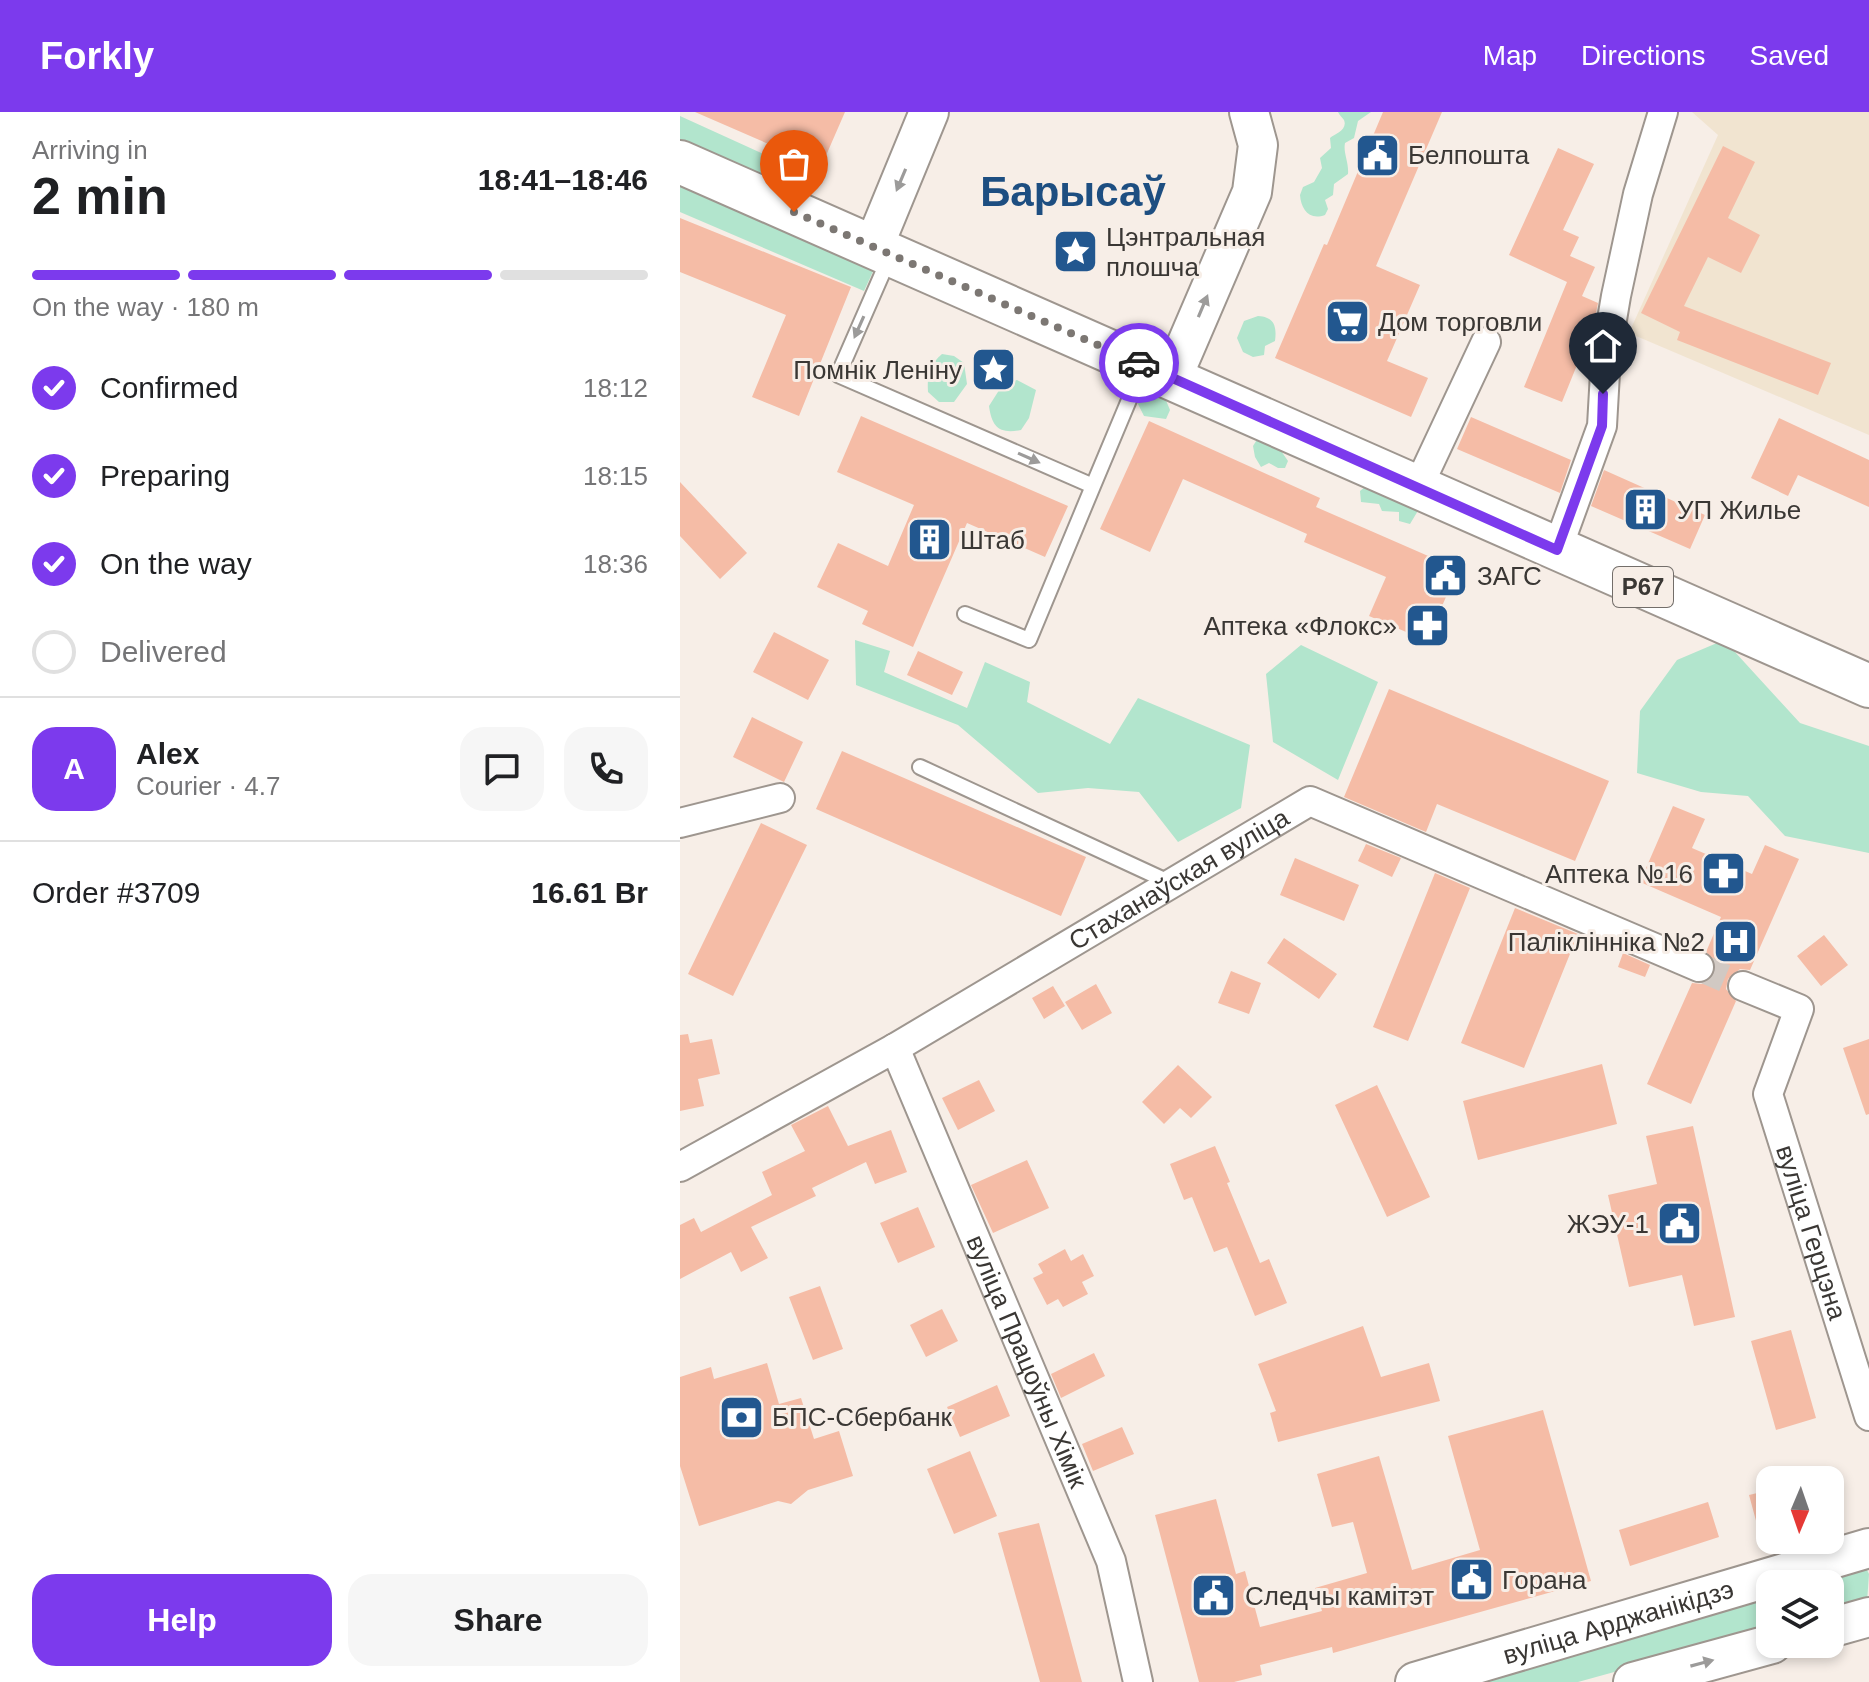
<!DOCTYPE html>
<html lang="en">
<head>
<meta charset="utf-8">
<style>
  body { margin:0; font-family:Arial,sans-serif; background:#f6f6f6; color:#202124; height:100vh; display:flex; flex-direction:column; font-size:30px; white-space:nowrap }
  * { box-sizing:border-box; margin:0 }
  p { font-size:26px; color:#757577 }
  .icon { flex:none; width:44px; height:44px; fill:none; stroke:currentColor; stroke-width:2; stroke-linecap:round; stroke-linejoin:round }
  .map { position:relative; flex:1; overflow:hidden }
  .panel { display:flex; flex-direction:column; background:#fff; width:680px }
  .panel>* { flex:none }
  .needle { width:52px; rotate:182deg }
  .controls { position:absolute; left:1076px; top:1354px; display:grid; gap:16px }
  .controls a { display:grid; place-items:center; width:88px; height:88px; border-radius:16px; background:#fff; box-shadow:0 4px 12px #0003; font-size:40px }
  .pin { position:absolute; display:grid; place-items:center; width:68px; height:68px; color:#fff; margin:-82px -34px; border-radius:50% 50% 50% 0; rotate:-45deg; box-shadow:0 0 8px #0007 }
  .pin .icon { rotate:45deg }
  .courier { position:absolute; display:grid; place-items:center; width:80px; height:80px; margin:-40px; border:6px solid #7c3aed; border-radius:50%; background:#fff; color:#222; box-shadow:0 2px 10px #0007 }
  .head em { font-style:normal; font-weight:700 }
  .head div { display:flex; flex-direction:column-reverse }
  .head { display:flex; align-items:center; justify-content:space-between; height:136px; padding:0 32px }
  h1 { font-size:52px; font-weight:700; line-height:60px }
  .bar { display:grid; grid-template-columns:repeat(4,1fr); gap:12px 8px; align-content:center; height:96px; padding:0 32px }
  .bar i { height:10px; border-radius:6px; background:#e0e0e0 }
  .bar .selected { background:#7c3aed }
  .bar p { grid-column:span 4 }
  .line { display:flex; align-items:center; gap:20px; padding:0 32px; border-top:2px solid #e0e0e0 }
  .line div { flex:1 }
  .round { display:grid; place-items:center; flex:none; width:84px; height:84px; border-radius:24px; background:#f6f6f6 }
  ol { padding:0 32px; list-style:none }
  li { display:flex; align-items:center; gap:24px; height:88px }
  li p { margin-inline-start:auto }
  li .icon { padding:8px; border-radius:50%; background:#7c3aed; color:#fff; stroke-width:4 }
  li:last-child { color:#757577 }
  li i { width:44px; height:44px; border:4px solid #e0e0e0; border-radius:50% }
  .primary-button { display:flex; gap:16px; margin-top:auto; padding:16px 32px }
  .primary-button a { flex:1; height:92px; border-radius:24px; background:#7c3aed; color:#fff; font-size:32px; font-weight:700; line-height:92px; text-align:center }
  .primary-button a+a { background:#f6f6f6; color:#202124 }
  header { display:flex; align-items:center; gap:48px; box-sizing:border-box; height:112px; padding:0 40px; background:#7c3aed; color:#fff }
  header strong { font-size:38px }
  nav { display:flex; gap:44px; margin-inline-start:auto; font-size:28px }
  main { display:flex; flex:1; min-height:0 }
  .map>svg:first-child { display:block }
  .industrial { fill:#f1e4d0 }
  .green { fill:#b2e5cd }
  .building { fill:#f5bca6 }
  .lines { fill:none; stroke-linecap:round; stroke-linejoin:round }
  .street-tunnel { stroke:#d1c9c3; stroke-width:28; stroke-dasharray:28 14; stroke-linecap:butt }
  .lane-casing { stroke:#9e968f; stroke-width:18 }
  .street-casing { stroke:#9e968f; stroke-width:32 }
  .secondary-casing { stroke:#9e968f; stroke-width:42 }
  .primary-casing { stroke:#9e968f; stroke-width:46 }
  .lane { stroke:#fff; stroke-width:14 }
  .street { stroke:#fff; stroke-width:28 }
  .secondary { stroke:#fff; stroke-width:38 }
  .primary { stroke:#fff; stroke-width:42 }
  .oneway { fill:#9c9b9a }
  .done { stroke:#7c7773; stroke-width:8; stroke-dasharray:0 14.4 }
  .route { stroke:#7c3aed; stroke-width:10 }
  .labels { text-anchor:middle; stroke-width:6; stroke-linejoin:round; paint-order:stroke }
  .shield { fill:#f7eee7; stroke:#736e6a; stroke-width:2 }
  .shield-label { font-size:24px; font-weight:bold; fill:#3a3734 }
  .poi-label { font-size:26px; fill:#3a3734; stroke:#f7eee7; text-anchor:start }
  .street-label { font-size:26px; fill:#3a3734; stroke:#f7eee7 }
  .town-label { font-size:42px; font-weight:bold; fill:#1d4e81; stroke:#f7eee7 }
</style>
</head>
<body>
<header>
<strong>Forkly</strong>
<nav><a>Map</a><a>Directions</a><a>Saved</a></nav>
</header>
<main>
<section class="panel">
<div class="head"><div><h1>2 min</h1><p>Arriving in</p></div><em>18:41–18:46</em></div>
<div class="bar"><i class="selected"></i><i class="selected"></i><i class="selected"></i><i></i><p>On the way · 180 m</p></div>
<ol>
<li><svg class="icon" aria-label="check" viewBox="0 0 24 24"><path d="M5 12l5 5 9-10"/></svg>Confirmed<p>18:12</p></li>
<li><svg class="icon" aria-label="check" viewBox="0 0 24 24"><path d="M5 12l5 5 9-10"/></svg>Preparing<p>18:15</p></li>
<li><svg class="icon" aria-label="check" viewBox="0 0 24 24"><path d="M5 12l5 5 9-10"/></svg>On the way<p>18:36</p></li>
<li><i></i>Delivered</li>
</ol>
<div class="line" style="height:144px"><b class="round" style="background:#7c3aed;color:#fff">A</b><div><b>Alex</b><p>Courier · 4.7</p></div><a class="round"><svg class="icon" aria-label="chat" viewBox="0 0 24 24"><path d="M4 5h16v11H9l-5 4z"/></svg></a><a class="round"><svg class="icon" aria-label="phone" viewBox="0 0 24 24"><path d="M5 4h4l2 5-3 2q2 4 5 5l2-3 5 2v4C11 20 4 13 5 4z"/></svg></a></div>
<div class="line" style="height:104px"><div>Order #3709</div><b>16.61 Br</b></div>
<div class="primary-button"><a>Help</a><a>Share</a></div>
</section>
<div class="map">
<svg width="1189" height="1570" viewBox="0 0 1189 1570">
  <rect width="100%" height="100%" fill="#f7eee7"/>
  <path class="industrial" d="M1012,0H1189V323L949,221L1038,23Z"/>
  <path class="green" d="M658,0H691L678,9L674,26L665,31C663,41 669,50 668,62L654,72L653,83L645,88L648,97L645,103C629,109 621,97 620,83L623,75L634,70L642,56L640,46L651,36L650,26C655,22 668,18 664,8C662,5 659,3 658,0Z
    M0,4L123,60L111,87L0,37Z
    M0,69L196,153L184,179L0,100Z
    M578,204C594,205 597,214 595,229L585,234L584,243L573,245L563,240L557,226L564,209Z
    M262,242L274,244L284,251L287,272L274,290H259L248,280C247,264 249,253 262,242Z
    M337,268L356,278L349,306L341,318C320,322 312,316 309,294L323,272Z
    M472,281L485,286L490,298L486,307L464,304L458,292L460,283Z
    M578,326L595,330L608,349L605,356H598L589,351L581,355L575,345L573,334Z
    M685,375L739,397L730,412L719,409V400L702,399L699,392L681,390L680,379Z
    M175,528L210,539L204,560L287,596L305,550L350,570L347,590L430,632L458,586L570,633L561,696L498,730L459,680L408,676L358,681L278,613L176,573Z
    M1044,528L1120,611L1189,634V741L1105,724L1068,684L1021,680L957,661L960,599L997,548Z
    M621,533L698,570L658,668L593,630L586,562Z
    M1175,1458H1187L1189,1462L1187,1490L1150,1500V1472H1125Z
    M1090,1482V1517L898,1570H778Z"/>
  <path class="building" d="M15,0H165L141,55Z
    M703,0H762L696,154L740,173L707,249L748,266L731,305L595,246L644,132L647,133Z
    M1043,34L1075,50L1048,106L1080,123L1061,161L1028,145L1004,194L1151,251L1138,283L997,228L1000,220L961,201Z
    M878,36L914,52L883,118L899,125L890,144L915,155L902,184L918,191L914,211L882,290L844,275L887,170L829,143Z
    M0,106L171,175L119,304L72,285L106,203L0,160Z
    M181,304L388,394L365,445L287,411L233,535L182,512L188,499L137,475L158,431L208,454L234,393L157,360Z
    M791,305L891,348L880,381L777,337Z
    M1099,306L1189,348V395L1118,363L1108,384L1071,366Z
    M469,309L640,386L636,395L778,457L747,529L689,504L706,465L624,430L627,422L503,367L470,440L420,417Z
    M924,358L1025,403L1010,437L911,394Z
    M0,370L67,441L40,467L0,424Z
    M94,520L149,548L128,588L73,560Z
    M238,539L283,560L272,583L227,563Z
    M709,577L929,669L895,749L757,692L746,720L664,685Z
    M72,605L123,630L104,670L53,645Z
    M162,639L406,745L381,804L136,697Z
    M993,694L1025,707L1012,736L1072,762L1085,733L1119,747L1070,858L1060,857L1048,867L1046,877L1056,889L1011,992L967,972L1012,871L1022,872L1034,862L1036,852L1026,840L1041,805L960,770Z
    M81,711L127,733L53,884L8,862Z
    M686,732L721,746L712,765L678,749Z
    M615,746L679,773L664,809L600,783Z
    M755,761L790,776L728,929L693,915Z
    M835,796L898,822L844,956L781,931Z
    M1144,823L1168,853L1141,874L1117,844Z
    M604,826L657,862L639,887L587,851Z
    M943,841L970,853L965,865L938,855Z
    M551,859L581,871L569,902L538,891Z
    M416,872L432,901L402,918L385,890Z
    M373,874L385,894L364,907L352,886Z
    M8,922L10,931L32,927L40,962L18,967L24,994L0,999V923Z
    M1189,927V1002L1186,1003L1163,936Z
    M922,952L937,1012L798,1048L783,989Z
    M498,953L532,985L511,1006L500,996L484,1012L462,990Z
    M299,968L315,999L278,1018L262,986Z
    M697,973L750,1085L707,1105L655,993Z
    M148,994L168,1034L211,1018L227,1060L195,1072L186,1050L132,1076L136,1084L71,1115L88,1146L61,1160L51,1140L0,1167V1113L14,1106L21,1120L92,1083L82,1060L125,1039L111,1013Z
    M1013,1014L1055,1205L1014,1214L1002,1163L949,1175L928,1083L977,1072L966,1024Z
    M535,1034L550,1070L547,1071L580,1151L589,1147L607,1191L575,1204L547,1135L534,1140L512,1085L504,1088L490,1052Z
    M347,1048L369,1096L313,1121L291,1073Z
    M238,1095L255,1135L218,1151L200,1111Z
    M385,1137L391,1149L403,1142L414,1164L402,1170L408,1182L383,1195L378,1187L367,1193L353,1166L363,1161L358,1152Z
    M140,1174L163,1237L133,1248L109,1185Z
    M262,1197L278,1229L246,1245L230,1213Z
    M683,1214L701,1265L749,1251L760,1289L598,1330L590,1301L596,1299L578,1252Z
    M1111,1218L1136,1306L1096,1318L1071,1229Z
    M414,1241L425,1264L381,1286L371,1262Z
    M87,1251L99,1292L121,1286L134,1327L159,1319L173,1364L128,1378L111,1392L98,1389L19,1414L0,1354V1265L31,1255L34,1267Z
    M317,1273L330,1304L280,1325L267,1295Z
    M863,1298L911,1469L653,1541L652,1535L580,1553L582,1563L554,1570H519L475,1403L536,1387L556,1462L565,1459L580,1515L642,1499L635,1476L687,1461L673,1410L652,1415L637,1362L699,1344L732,1458L800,1438L768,1324Z
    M442,1315L454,1342L413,1359L402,1332Z
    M290,1339L317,1404L274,1422L247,1357Z
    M1090,1378V1437L1084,1438L1069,1383Z
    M1028,1390L1039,1425L950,1454L939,1418Z
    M359,1411L402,1570H360L318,1421Z"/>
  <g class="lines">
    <path class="street-tunnel" d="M1019,855L1063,874"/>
    <defs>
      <path id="lane" d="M210,144L158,263L413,374L462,257
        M285,502L349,528L413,374
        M240,655L491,771"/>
      <g id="street">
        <path d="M738,375L806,230"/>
        <path d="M877,438L922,314L926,243L936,184L958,82L983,0"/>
        <path d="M0,711L100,686"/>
        <path id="s1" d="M1063,874L1119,897L1088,982L1189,1304"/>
        <path id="s2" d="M215,936L431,1449L458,1570"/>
        <path id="s3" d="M0,1055L215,936L630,689L1019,855"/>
      </g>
      <g id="secondary">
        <path d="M193,136L249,0"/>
        <path d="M492,266L572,80L578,33L569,0"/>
        <path d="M1150,1516L1189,1505"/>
        <path id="s4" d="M735,1570L1189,1436"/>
        <path d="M953,1570L1092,1532"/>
      </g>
      <path id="primary" d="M0,50L1189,574"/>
    </defs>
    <use href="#lane" class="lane-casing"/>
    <use href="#street" class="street-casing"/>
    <use href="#secondary" class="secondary-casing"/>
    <use href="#primary" class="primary-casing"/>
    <use href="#lane" class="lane"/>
    <use href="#street" class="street"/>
    <use href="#secondary" class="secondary"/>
    <use href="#primary" class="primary"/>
  </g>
  <defs><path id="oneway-solid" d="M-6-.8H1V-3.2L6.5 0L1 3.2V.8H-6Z" transform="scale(2)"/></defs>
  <g class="oneway">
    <use href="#oneway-solid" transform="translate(221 68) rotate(113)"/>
    <use href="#oneway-solid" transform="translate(523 194) rotate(-67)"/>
    <use href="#oneway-solid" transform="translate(179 215) rotate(114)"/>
    <use href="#oneway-solid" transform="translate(349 346) rotate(24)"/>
    <use href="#oneway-solid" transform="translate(1022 1551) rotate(-15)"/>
  </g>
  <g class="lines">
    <path class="done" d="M114,100L459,251"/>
    <path class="route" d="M459,251L877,438L922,314L923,282"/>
  </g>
  <defs>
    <symbol id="civic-square" viewBox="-11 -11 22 22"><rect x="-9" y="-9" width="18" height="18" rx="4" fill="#22578f" stroke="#f7eee7"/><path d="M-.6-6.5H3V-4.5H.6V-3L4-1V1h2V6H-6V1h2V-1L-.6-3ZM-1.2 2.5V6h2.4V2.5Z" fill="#fff"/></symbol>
    <symbol id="sight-square" viewBox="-11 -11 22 22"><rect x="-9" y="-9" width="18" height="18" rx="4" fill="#22578f" stroke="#f7eee7"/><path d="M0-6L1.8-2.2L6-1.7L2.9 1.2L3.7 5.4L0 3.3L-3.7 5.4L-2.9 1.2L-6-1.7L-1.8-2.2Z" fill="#fff"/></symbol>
    <symbol id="supermarket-square" viewBox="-11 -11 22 22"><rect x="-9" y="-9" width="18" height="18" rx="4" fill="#22578f" stroke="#f7eee7"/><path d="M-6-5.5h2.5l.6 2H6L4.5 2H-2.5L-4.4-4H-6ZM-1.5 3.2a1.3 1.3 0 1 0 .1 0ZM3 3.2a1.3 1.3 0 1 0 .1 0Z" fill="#fff"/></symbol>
    <symbol id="building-square" viewBox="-11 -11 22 22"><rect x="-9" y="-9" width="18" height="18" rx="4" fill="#22578f" stroke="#f7eee7"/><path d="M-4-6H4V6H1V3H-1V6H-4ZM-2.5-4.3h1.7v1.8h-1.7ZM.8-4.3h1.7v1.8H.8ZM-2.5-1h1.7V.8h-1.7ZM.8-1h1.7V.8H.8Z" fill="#fff"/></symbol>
    <symbol id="pharmacy-square" viewBox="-11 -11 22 22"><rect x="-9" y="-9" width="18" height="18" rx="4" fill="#22578f" stroke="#f7eee7"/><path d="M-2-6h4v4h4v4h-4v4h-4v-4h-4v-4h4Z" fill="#fff"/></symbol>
    <symbol id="hospital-square" viewBox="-11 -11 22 22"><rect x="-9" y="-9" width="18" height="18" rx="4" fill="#22578f" stroke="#f7eee7"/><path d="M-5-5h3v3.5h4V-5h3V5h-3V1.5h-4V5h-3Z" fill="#fff"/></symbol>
    <symbol id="bank-square" viewBox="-11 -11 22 22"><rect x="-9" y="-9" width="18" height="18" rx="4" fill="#22578f" stroke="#f7eee7"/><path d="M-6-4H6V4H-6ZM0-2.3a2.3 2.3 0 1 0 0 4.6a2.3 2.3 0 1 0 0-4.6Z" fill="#fff"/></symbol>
  </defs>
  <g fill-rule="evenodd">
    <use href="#civic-square" x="672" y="18" width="51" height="51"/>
    <use href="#sight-square" x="370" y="114" width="51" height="51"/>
    <use href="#supermarket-square" x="642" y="184" width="51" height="51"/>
    <use href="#sight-square" x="288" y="232" width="51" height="51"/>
    <use href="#building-square" x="940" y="372" width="51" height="51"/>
    <use href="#building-square" x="224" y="402" width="51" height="51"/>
    <use href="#civic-square" x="740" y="438" width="51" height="51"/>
    <use href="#pharmacy-square" x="722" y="488" width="51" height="51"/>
    <use href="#pharmacy-square" x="1018" y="736" width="51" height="51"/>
    <use href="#hospital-square" x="1030" y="804" width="51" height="51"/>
    <use href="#civic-square" x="974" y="1086" width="51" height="51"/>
    <use href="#bank-square" x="36" y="1280" width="51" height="51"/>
    <use href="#civic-square" x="766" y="1442" width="51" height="51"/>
    <use href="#civic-square" x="508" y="1458" width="51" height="51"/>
  </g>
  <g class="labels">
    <rect class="shield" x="933" y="455" width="60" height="40" rx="6"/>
    <g class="shield-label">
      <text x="963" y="483">Р67</text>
    </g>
    <g class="poi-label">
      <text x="728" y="52">Белпошта</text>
      <text x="426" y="134">Цэнтральная<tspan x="426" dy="30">плошча</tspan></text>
      <text x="698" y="219">Дом торговли</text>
      <text x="282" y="267" text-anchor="end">Помнік Леніну</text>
      <text x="997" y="407">УП Жилье</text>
      <text x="280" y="437">Штаб</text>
      <text x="797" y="473">ЗАГС</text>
      <text x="717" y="523" text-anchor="end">Аптека «Флокс»</text>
      <text x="1013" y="771" text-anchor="end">Аптека №16</text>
      <text x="1025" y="839" text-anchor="end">Паліклінніка №2</text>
      <text x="969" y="1121" text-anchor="end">ЖЭУ-1</text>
      <text x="92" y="1314">БПС-Сбербанк</text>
      <text x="822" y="1477">Горана</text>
      <text x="565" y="1493">Следчы камітэт</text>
    </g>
    <g class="street-label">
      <text dy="9" stroke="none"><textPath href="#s3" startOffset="576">Стаханаўская вуліца</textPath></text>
      <text dy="9" stroke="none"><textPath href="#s1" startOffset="296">вуліца Герцэна</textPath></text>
      <text dy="9" stroke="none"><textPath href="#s2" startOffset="340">вуліца Працоўны Хімік</textPath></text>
      <text dy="9" stroke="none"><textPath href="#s4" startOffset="212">вуліца Арджанікідзэ</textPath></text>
    </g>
    <g class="town-label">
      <text x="393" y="94">Барысаў</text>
    </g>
  </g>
</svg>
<div class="controls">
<a><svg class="needle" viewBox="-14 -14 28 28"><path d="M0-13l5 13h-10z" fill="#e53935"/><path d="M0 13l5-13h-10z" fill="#757577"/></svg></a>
<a><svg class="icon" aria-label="layers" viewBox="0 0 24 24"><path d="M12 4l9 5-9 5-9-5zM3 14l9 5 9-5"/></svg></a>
</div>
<div class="pin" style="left:114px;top:100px;background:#ea580c"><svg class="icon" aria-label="bag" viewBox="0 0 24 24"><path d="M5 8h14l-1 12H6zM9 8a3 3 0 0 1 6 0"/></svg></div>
<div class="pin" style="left:923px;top:282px;background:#1f2937"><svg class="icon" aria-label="home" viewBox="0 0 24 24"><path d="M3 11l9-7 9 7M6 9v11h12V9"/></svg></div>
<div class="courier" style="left:459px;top:251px"><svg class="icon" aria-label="car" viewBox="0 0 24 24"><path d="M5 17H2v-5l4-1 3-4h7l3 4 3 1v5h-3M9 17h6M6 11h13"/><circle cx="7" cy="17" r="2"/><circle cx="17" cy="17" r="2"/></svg></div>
</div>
</main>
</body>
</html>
